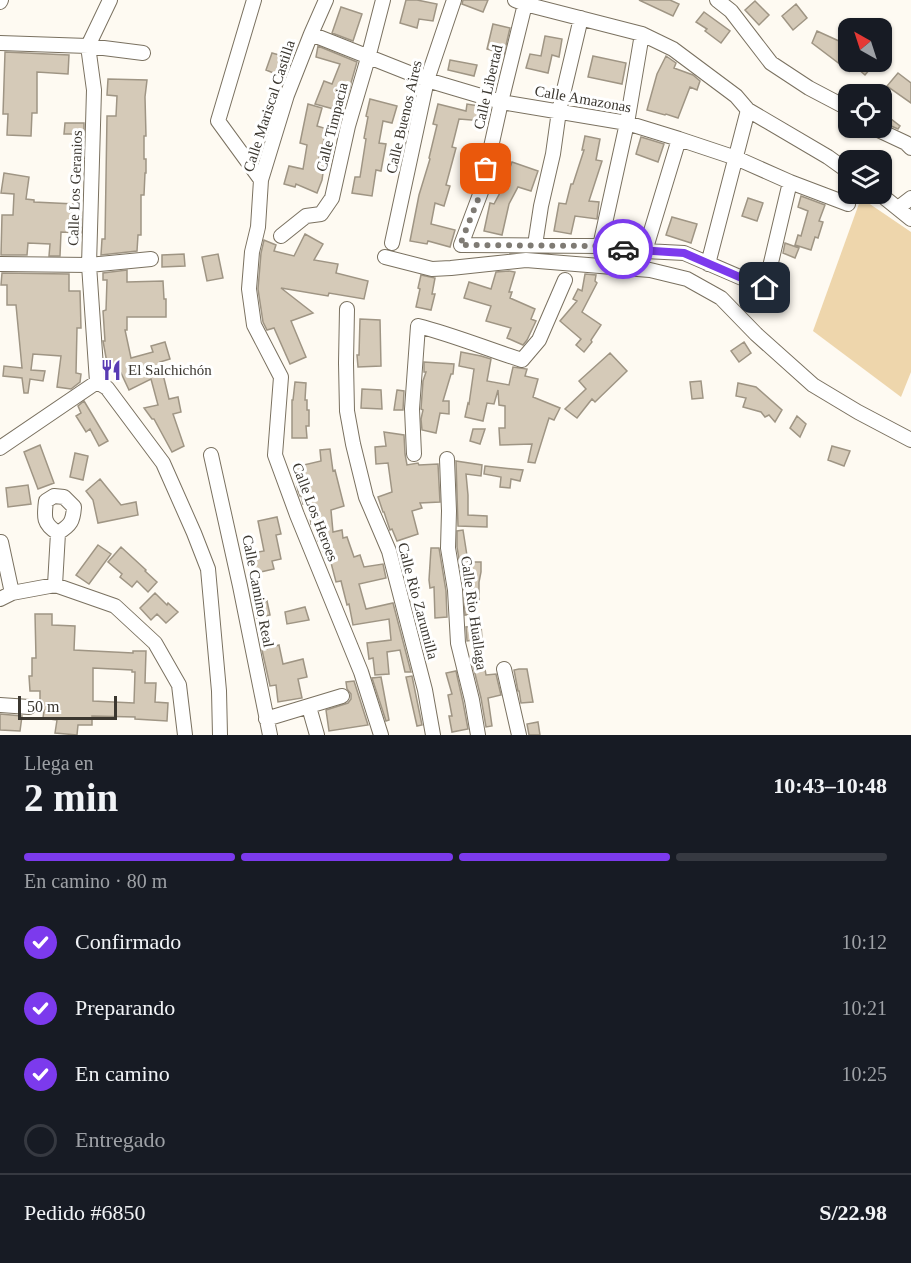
<!DOCTYPE html>
<html lang="es">
<head>
<meta charset="utf-8">
<style>
  body { margin:0; font-family:Georgia,serif; background:#242831; color:#f1f3f6; height:100vh; display:flex; flex-direction:column; font-size:22px; white-space:nowrap }
  * { box-sizing:border-box; margin:0 }
  p { font-size:20px; color:#9ea1a6 }
  .icon { flex:none; width:33px; height:33px; fill:none; stroke:currentColor; stroke-width:2; stroke-linecap:round; stroke-linejoin:round }
  .map { position:relative; height:735px; overflow:hidden }
  .side { display:flex; flex-direction:column; background:#171b24; flex:1 }
  .side>* { flex:none }
  .needle { width:39px; rotate:321deg }
  .fabs { position:absolute; left:838px; top:18px; display:grid; gap:12px }
  .fabs a { display:grid; place-items:center; width:54px; height:54px; border-radius:12px; background:#171b24; box-shadow:0 2px 4px #0004; font-size:30px }
  .scale { position:absolute; left:18px; bottom:15px; width:99px; box-sizing:border-box; padding-left:6px; border:3px solid #3b3730; border-top:0; font-size:16px; line-height:21px; white-space:nowrap; color:#3b3730; -webkit-text-stroke:4px #fff; paint-order:stroke }
  .pin { position:absolute; display:grid; place-items:center; width:51px; height:51px; color:#fff; margin:-26px; border-radius:12px; box-shadow:0 3px 9px #0006 }
  .courier { position:absolute; display:grid; place-items:center; width:60px; height:60px; margin:-30px; border:4px solid #7c3aed; border-radius:50%; background:#fff; color:#222; box-shadow:0 2px 8px #0007 }
  .summary em { font-style:normal; font-weight:800 }
  .summary div { display:flex; flex-direction:column-reverse }
  .summary { display:flex; align-items:center; justify-content:space-between; height:102px; padding:0 24px }
  h1 { font-size:39px; font-weight:800; line-height:45px }
  .bar { display:grid; grid-template-columns:repeat(4,1fr); gap:9px 6px; align-content:center; height:72px; padding:0 24px }
  .bar i { height:8px; border-radius:4px; background:#363941 }
  .bar .active { background:#7c3aed }
  .bar p { grid-column:span 4 }
  .line { display:flex; align-items:center; gap:15px; padding:0 24px; border-top:2px solid #363941 }
  .line div { flex:1 }
  ol { padding:0 24px; list-style:none }
  li { display:flex; align-items:center; gap:18px; height:66px }
  li p { margin-inline-start:auto }
  li .icon { padding:6px; border-radius:50%; background:#7c3aed; color:#fff; stroke-width:4 }
  li:last-child { color:#9ea1a6 }
  li i { width:33px; height:33px; border:3px solid #363941; border-radius:50% }
  .map>svg:first-child { display:block }
  .green { fill:#eed6ac }
  .building { fill:#d5cab8; stroke:#9f9584; stroke-width:1.5; fill-rule:evenodd }
  .lines { fill:none; stroke-linecap:round; stroke-linejoin:round }
  .minor-casing { stroke:#7a7160; stroke-width:16 }
  .minor { stroke:#fff; stroke-width:14 }
  .done { stroke:#7f7b74; stroke-width:6; stroke-dasharray:0 10.8 }
  .route { stroke:#7c3aed; stroke-width:8 }
  .labels { text-anchor:middle; stroke-width:6; stroke-linejoin:round; paint-order:stroke }
  .street-label { font-size:15px; fill:#3b3730; stroke:#fff }
  .poi-label { font-size:15px; fill:#3b3730; stroke:#fff; text-anchor:start }
</style>
</head>
<body>
<div class="map">
<svg width="911" height="735" viewBox="0 0 911 735">
  <rect width="100%" height="100%" fill="#fefaf2"/>
  <path class="green" d="M861,198L911,232V372L901,397L813,331Z"/>
  <path class="building" d="M406,0H417L437,4L433,21L419,19L417,28L400,23Z
    M463,0H488L483,12L462,4Z
    M639,0H670L679,4L673,16Z
    M755,1L769,15L759,25L745,10Z
    M796,4L807,18L793,30L782,16Z
    M341,7L362,14L353,41L332,33Z
    M704,12L730,31L721,43L705,31L707,29L696,22Z
    M493,24L510,28L504,54L487,49Z
    M817,31L839,41V40L849,48V71L812,43Z
    M545,36L562,39L559,57L552,55L548,73L526,68L530,54L541,56Z
    M318,46L357,62L347,97L341,111L315,104L324,81L332,84L340,64L316,57Z
    M5,52L69,55L68,74L37,72V113H32L31,136L7,135L8,114H3Z
    M272,53L283,56L276,74L266,70Z
    M593,56L626,63L622,84L588,77Z
    M666,56L676,63L674,68L693,75L700,81L697,90L690,87L678,118L666,114L665,115L647,110L657,74Z
    M450,60L477,65L474,76L448,70Z
    M850,62H876L865,75Z
    M898,73L911,83V103L887,86Z
    M108,79L147,80L145,97L146,136H144V159H146V173H145L144,195H141V235H138L137,251L101,255L102,239H105L107,116H116L117,96L107,95Z
    M370,99L397,106L392,123L383,121L379,143L386,144L381,171L376,170L372,196L352,193L355,177H360L366,139L364,138L368,117L366,116Z
    M308,104L322,108L317,126L327,129L319,158L325,159L322,180L317,193L296,184L295,187L284,184L289,166L303,169L307,145L300,143Z
    M438,104L466,111L467,104L485,107L484,121L459,119L452,147L456,148L446,185L450,186L444,206L435,203L431,224L455,230L450,247L428,241L427,244L410,241L419,195L430,159L429,158L437,125L433,124Z
    M882,112L900,126L898,129L882,122Z
    M65,123H84V134H64Z
    M585,136L600,139L596,160L602,161L589,201L599,202L597,219L575,216L571,234L554,231L559,203L566,204L571,184H573L584,150H582Z
    M641,137L664,144L658,162L636,154Z
    M512,162L538,171L531,191L518,187L509,204L502,235L484,231L490,203L494,204L503,187Z
    M4,173L29,177L26,199L34,200V202L75,204V216H81V233L61,232L60,256H49L50,244L28,243L27,255H1L2,215H13L14,194L1,193Z
    M801,196L825,205L819,221L823,222L818,238L815,237L811,250L795,245L798,235L801,236L808,211L798,207Z
    M748,198L763,203L757,221L742,216Z
    M672,217L697,224L691,243L666,235Z
    M305,234L323,244L314,260L338,264L336,273L368,281L364,299L329,293L328,296L281,288L313,313L291,321L306,357L290,364L274,328L267,330L263,322L258,289L261,253L264,240L276,245L274,251L294,256Z
    M785,243L799,248L795,258L783,253Z
    M184,254L185,266L162,267V255Z
    M218,254L223,278L207,281L202,257Z
    M127,270V282L163,281L164,299H166V317H127V330H125L131,358L153,352L151,346L165,342L170,359L160,362L169,399L178,397L181,412L173,414L184,446L172,452L154,419H152L144,408L158,405L151,379L129,390L121,373L111,362L107,363L103,341H105L103,311L106,310L107,280H103V273Z
    M509,271L515,272L509,292H512L510,298L535,309L531,319L536,321L527,340L523,345L507,338L511,328L486,321L491,306L464,298L469,282L491,289L496,272Z
    M2,273L69,274V291H80L81,328H77L76,373L81,374L80,382L71,389L57,387L61,356L33,354L31,370L45,371L43,381L30,379L28,393H24L22,378L3,376L4,366L22,368L16,305H7V285H1Z
    M585,274L596,275L595,281L597,283L582,312L601,325L591,340L592,342L584,352L576,345L581,339L560,321L577,301L573,299L578,289L582,291Z
    M421,275L435,278L432,294H435L431,310L416,307L420,289L418,288Z
    M360,319L380,320L381,366L358,367L357,355H359Z
    M744,342L751,353L739,362L731,351Z
    M461,352L481,356L491,359L487,381L509,385L513,367L527,369L525,376L538,379L533,397L560,408L554,420L549,418L535,463L528,462L532,444L500,445L499,428H505V406L499,405L498,390L494,404L487,403L483,421L465,417L468,403L469,404L474,369L459,366Z
    M610,353L627,371L595,402L592,399L577,418L565,409L586,389L579,381Z
    M424,362L454,364L453,374H451L443,401H449V414L440,413L436,433L422,430L421,419L423,410L421,409L423,381L426,372H424Z
    M701,381L703,398L692,399L690,382Z
    M295,382L306,383L305,400H307V410H309V426H306L307,438H292V400H293Z
    M738,383L756,387L782,410L775,422L769,415L765,417L761,412L743,407L746,398L736,396Z
    M362,389L381,390L382,409L361,408Z
    M397,390L404,391L403,410H394Z
    M84,401L108,441L99,446L90,429L86,432L76,416L81,413L78,406Z
    M797,416L806,424L800,437L790,428Z
    M473,429H485L480,444L470,441Z
    M384,432L404,435L405,454L407,465L418,463L419,465L438,464L440,502L420,503L422,508L412,511L418,534L397,541L392,529L390,530L384,512H383L378,497L392,492L388,463L376,464L375,447L386,446Z
    M40,445L54,483L38,489L24,452Z
    M832,446L850,451L844,466L828,460Z
    M330,449L333,471L335,470L344,506L331,510L333,532L342,530L343,538L347,537L354,557L360,555L364,567L383,564L386,578L359,584L366,609L393,603L411,672H405L400,650L387,652L389,674L375,675L373,658L369,659L367,643L391,640L389,619L353,625L349,604L347,605L341,581L336,582L330,559L326,560L320,541H318L315,523L311,524L308,503L303,504L301,495L300,496L298,491L296,481H298L295,467L321,461L320,450Z
    M75,453L88,456L83,480L70,477Z
    M456,461L482,465L481,476L466,474L468,495V515L487,516V527L458,526Z
    M485,466L523,470L520,481L511,479L510,488L500,487L501,477L484,474Z
    M100,479L121,505L136,502L138,515L98,523L93,500L86,491Z
    M28,485L31,504L8,507L6,488Z
    M277,517L281,534L276,535L281,559L272,561L274,569L256,573L252,553L264,551L258,521Z
    M463,530L468,562H481V572L479,582V600H471V602H470L471,614L465,615L464,589L457,547V531Z
    M98,545L111,554L89,584L76,575Z
    M121,547L146,570L145,571L157,582L148,592L137,581L132,587L120,577L122,574L108,562Z
    M431,548H439L446,591L447,617L435,618L434,587L430,588L429,580Z
    M155,593L167,605L168,603L178,612L166,623L157,614L151,620L140,608Z
    M267,601L270,615L257,618L254,605Z
    M305,607L309,620L287,624L285,612Z
    M35,614H52V625L75,626L74,650L133,653V651H146L145,683H156L155,702L168,703L167,721L135,719V717L92,716V725H78L77,735L55,733L57,720L43,718L44,710L40,709V691H30L29,676H32V658H36ZM93,668L132,670V672H135L134,703L93,701Z
    M481,625L482,639L467,641L466,627Z
    M279,645L283,664L303,659L307,677L298,679L302,698L278,702L276,685L270,686L262,650Z
    M476,665L477,671L485,669L486,675L496,674L501,695L488,698L492,726L486,727L481,698L473,666Z
    M519,669H527L533,702L521,703L519,691H518L514,670Z
    M456,671L463,702L468,729L452,732L449,716H452L448,695L452,694L446,673Z
    M412,676L422,725L417,726L406,677Z
    M381,677L389,720L386,721L372,678Z
    M354,681L368,725L329,731L326,710L348,703L351,699V694L347,689L346,682Z
    M0,714L22,716L20,731L0,730Z
    M538,722L540,735H529L527,724Z"/>
  <g class="lines">
    <defs>
      <path id="minor" d="M254,0L218,121L261,180
        M326,0L311,34L287,95L261,180L258,227L252,252L249,289L254,325L281,377L275,455L297,515L361,672L381,735
        M515,0L525,4L642,34L673,49L736,96L748,110L828,157L849,172
        M717,0L731,11L771,63L809,88L849,109
        M0,2L1,0
        M525,4L501,102L481,192L461,245L600,246L645,251L684,253L765,288L790,182
        M311,34L427,80L501,102L627,123L679,139L736,158L790,182L848,204
        M0,43L88,46L143,53
        M874,128L906,143L911,148
        M880,194L911,219
        M898,208L911,198
        M281,236L306,216L321,214L332,198L348,126L368,58L383,0
        M392,243L427,80L454,0
        M535,245L541,206L553,154L559,111L581,18
        M600,246L627,123L642,34
        M645,251L679,139
        M385,257L432,269L451,268L526,260L650,270L687,279L721,298L756,334L813,385L858,412L911,440
        M0,264L89,265L151,259
        M708,264L748,110
        M347,309L346,363L347,411L353,444L366,497L389,551L425,690L433,735
        M97,382L89,265L94,90L88,46L110,0
        M97,382L107,388L163,463L194,533L208,569L219,691L220,735
        M0,448L97,382
        M414,454L412,409L418,326C454,335 487,349 522,360L539,340L565,280
        M211,455L240,586L270,735
        M447,459L449,511L448,548L455,590L458,643L472,700L478,735
        M1,542L12,593
        M55,585L58,533C71,525 73,521 74,507L64,497L54,496L46,501C44,517 43,524 58,533
        M0,599L12,593L55,585L115,606L155,643L179,685L185,735
        M504,669L519,735
        M0,705L29,707
        M309,707L317,735
        M266,719L342,696"/>
    </defs>
    <use href="#minor" class="minor-casing"/>
    <use href="#minor" class="minor"/>
  </g>
  <g class="lines">
    <path class="done" d="M486,169L481,192L460,245L600,246L623,249"/>
    <path class="route" d="M623,249L684,253L765,288"/>
  </g>
  <defs>
    <symbol id="restaurant-bare" viewBox="-9 -9 18 18"><path d="M-5-6h1v4h1v-4h1v4h1v-4h1v5L-1.5 .5V6h-2V.5L-5-1ZM5-6V6H3V1.5H1.5Q1.5-4 5-6Z" fill="#593bb3" stroke="#fff" stroke-width="2.5" paint-order="stroke"/></symbol>
  </defs>
  <g fill-rule="evenodd">
    <use href="#restaurant-bare" x="96" y="355" width="30" height="30"/>
  </g>
  <g class="labels">
    <g class="street-label">
      <text transform="translate(488 87) rotate(-77)" y="5">Calle Libertad</text>
      <text transform="translate(583 99) rotate(10)" y="5">Calle Amazonas</text>
      <text transform="translate(269 106) rotate(-72)" y="5">Calle Mariscal Castilla</text>
      <text transform="translate(404 117) rotate(-77)" y="5">Calle Buenos Aires</text>
      <text transform="translate(332 127) rotate(-76)" y="5">Calle Timpacia</text>
      <text transform="translate(75 188) rotate(-88)" y="5">Calle Los Geranios</text>
      <text transform="translate(315 512) rotate(69)" y="5">Calle Los Heroes</text>
      <text transform="translate(258 591) rotate(79)" y="5">Calle Camino Real</text>
      <text transform="translate(418 601) rotate(75)" y="5">Calle Rio Zarumilla</text>
      <text transform="translate(474 613) rotate(82)" y="5">Calle Rio Huallaga</text>
    </g>
    <g class="poi-label">
      <text x="128" y="375">El Salchichón</text>
    </g>
  </g>
</svg>
<div class="fabs">
<a><svg class="needle" viewBox="-14 -14 28 28"><path d="M0-13l5 13h-10z" fill="#e53935"/><path d="M0 13l5-13h-10z" fill="#9ea1a6"/></svg></a>
<a><svg class="icon" aria-label="locate" viewBox="0 0 24 24"><circle cx="12" cy="12" r="6"/><path d="M12 2v4M12 18v4M2 12h4M18 12h4"/></svg></a>
<a><svg class="icon" aria-label="layers" viewBox="0 0 24 24"><path d="M12 4l9 5-9 5-9-5zM3 14l9 5 9-5"/></svg></a>
</div>
<div class="scale">50 m</div>
<div class="pin" style="left:486px;top:169px;background:#ea580c"><svg class="icon" aria-label="bag" viewBox="0 0 24 24"><path d="M5 8h14l-1 12H6zM9 8a3 3 0 0 1 6 0"/></svg></div>
<div class="pin" style="left:765px;top:288px;background:#1f2937"><svg class="icon" aria-label="home" viewBox="0 0 24 24"><path d="M3 11l9-7 9 7M6 9v11h12V9"/></svg></div>
<div class="courier" style="left:623px;top:249px"><svg class="icon" aria-label="car" viewBox="0 0 24 24"><path d="M5 17H2v-5l4-1 3-4h7l3 4 3 1v5h-3M9 17h6M6 11h13"/><circle cx="7" cy="17" r="2"/><circle cx="17" cy="17" r="2"/></svg></div>
</div>
<section class="side">
<div class="summary"><div><h1>2 min</h1><p>Llega en</p></div><em>10:43–10:48</em></div>
<div class="bar"><i class="active"></i><i class="active"></i><i class="active"></i><i></i><p>En camino · 80 m</p></div>
<ol>
<li><svg class="icon" aria-label="check" viewBox="0 0 24 24"><path d="M5 12l5 5 9-10"/></svg>Confirmado<p>10:12</p></li>
<li><svg class="icon" aria-label="check" viewBox="0 0 24 24"><path d="M5 12l5 5 9-10"/></svg>Preparando<p>10:21</p></li>
<li><svg class="icon" aria-label="check" viewBox="0 0 24 24"><path d="M5 12l5 5 9-10"/></svg>En camino<p>10:25</p></li>
<li><i></i>Entregado</li>
</ol>
<div class="line" style="height:78px"><div>Pedido #6850</div><b>S/22.98</b></div>
</section>
</body>
</html>
